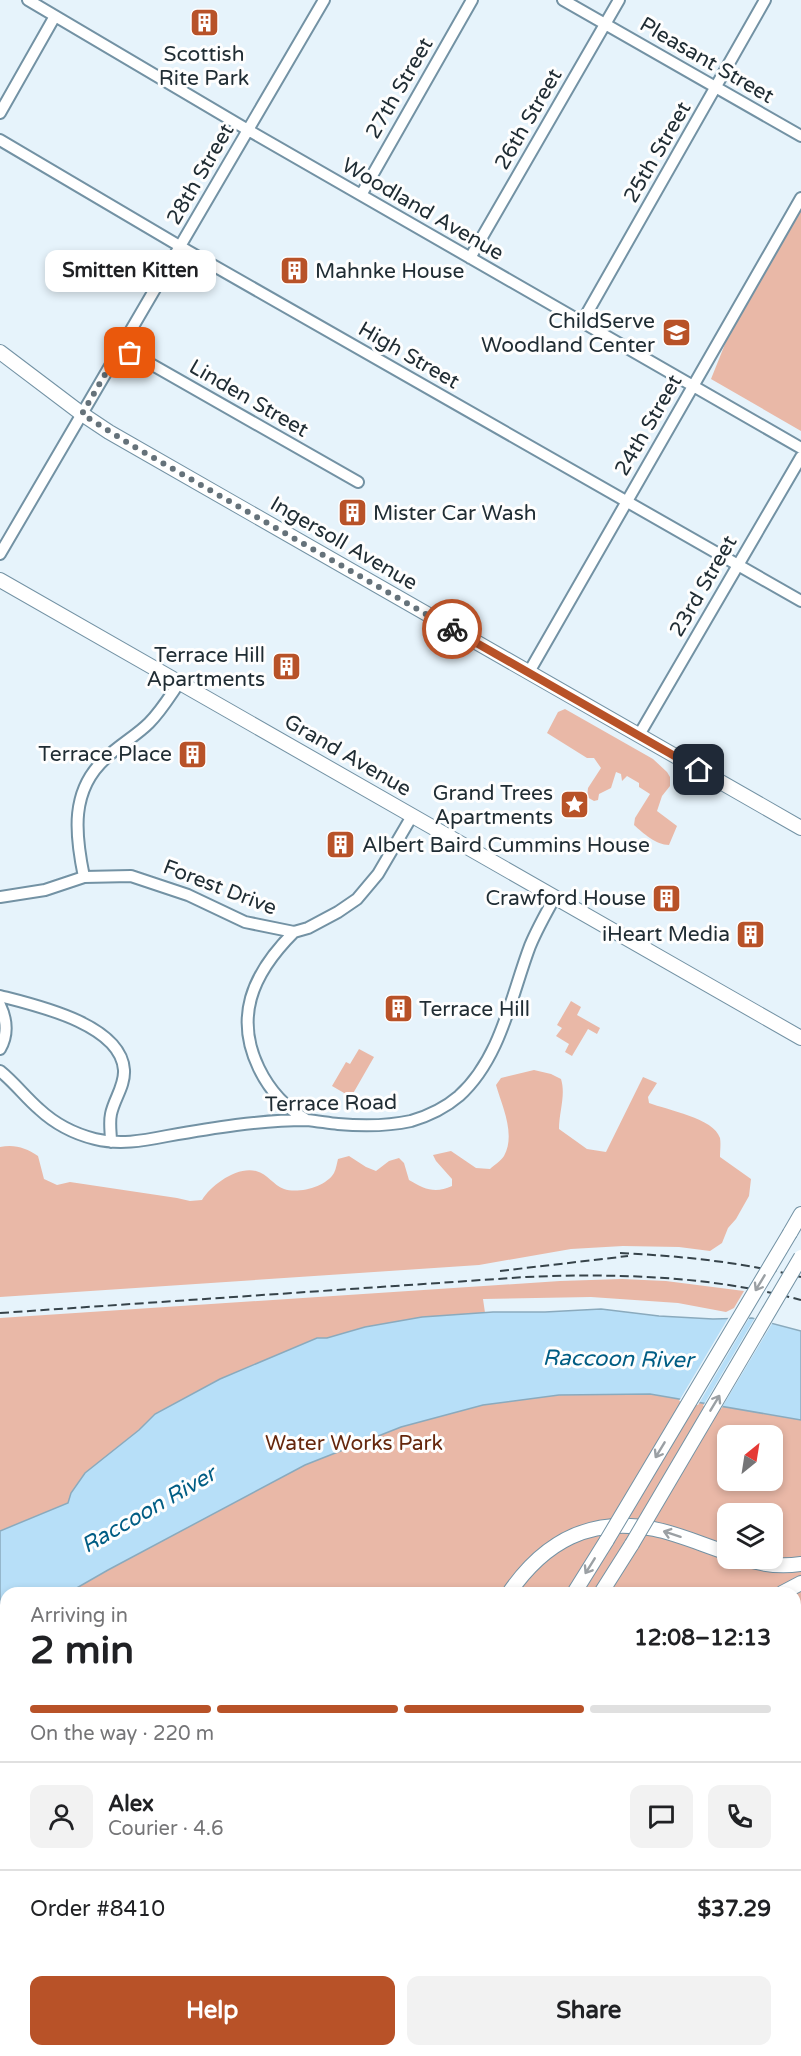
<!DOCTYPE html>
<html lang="en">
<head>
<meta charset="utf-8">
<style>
  body { margin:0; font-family:"Varela Round",sans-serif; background:#f2f2f2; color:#202124; height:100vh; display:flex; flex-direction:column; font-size:22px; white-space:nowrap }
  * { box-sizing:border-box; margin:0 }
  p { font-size:20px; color:#757577 }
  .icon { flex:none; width:33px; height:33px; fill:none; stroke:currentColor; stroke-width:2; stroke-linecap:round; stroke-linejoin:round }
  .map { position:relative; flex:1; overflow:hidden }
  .sheet { position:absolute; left:0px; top:1587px; width:801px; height:470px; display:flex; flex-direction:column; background:#fff; border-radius:18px 18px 0 0; box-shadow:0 3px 9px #0003 }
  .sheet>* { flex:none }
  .needle { width:39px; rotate:30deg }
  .controls { position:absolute; left:717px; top:1425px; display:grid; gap:12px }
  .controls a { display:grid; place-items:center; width:66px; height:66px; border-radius:12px; background:#fff; box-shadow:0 3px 9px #0003; font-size:30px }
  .pin { position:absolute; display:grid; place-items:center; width:51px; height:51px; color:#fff; margin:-26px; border-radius:12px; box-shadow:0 3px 9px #0006 }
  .courier { position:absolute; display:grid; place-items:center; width:60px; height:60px; margin:-30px; border:4px solid #b85228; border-radius:50%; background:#fff; color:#222; box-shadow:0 2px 8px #0007 }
  .bubble { position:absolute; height:42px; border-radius:12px; background:#fff; box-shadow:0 3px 9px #0003; font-size:20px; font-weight:800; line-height:42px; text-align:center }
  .headline em { font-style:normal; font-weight:800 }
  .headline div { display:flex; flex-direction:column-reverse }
  .headline { display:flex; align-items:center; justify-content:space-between; height:102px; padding:0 30px }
  h1 { font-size:39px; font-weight:800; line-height:45px }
  .bar { display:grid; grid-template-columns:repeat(4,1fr); gap:9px 6px; align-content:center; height:72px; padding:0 30px }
  .bar i { height:8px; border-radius:4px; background:#e0e0e0 }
  .bar .current { background:#b85228 }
  .bar p { grid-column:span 4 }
  .line { display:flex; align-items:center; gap:15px; padding:0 30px; border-top:2px solid #e0e0e0 }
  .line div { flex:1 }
  .round { display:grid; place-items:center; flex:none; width:63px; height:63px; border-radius:12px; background:#f2f2f2 }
  .action { display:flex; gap:12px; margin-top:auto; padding:12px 30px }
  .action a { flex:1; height:69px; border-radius:12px; background:#b85228; color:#fff; font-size:24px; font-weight:800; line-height:69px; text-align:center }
  .action a+a { background:#f2f2f2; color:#202124 }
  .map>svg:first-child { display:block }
  .green { fill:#e9b8a7; fill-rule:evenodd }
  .water { fill:#b7dff8; stroke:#8aaabd; stroke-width:1.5 }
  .pier { fill:#e6f3fb }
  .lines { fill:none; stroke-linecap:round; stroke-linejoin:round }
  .minor-casing { stroke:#7392a4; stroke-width:14 }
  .major-casing { stroke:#7392a4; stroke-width:16 }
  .minor { stroke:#fff; stroke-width:10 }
  .major { stroke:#fff; stroke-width:14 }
  .rail { stroke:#36434a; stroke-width:2; stroke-dasharray:9 4.5; stroke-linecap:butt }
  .major-bridge-casing { stroke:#7392a4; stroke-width:16; stroke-linecap:butt }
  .major-bridge { stroke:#fff; stroke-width:14 }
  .oneway { stroke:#9ba0a4 }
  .done { stroke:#65727a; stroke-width:6; stroke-dasharray:0 10.8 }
  .route { stroke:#b85228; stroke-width:8 }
  .labels { text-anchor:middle; stroke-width:6; stroke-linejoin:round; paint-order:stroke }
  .poi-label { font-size:21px; fill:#202d34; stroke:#fefefe; text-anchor:end }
  .street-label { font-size:21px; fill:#202d34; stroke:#fefefe }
  .park-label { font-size:21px; fill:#65270d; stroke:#fefefe }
  .water-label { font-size:22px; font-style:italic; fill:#005d84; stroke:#fefefe }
</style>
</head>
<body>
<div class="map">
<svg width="801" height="2056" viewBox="0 0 801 2056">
  <rect width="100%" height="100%" fill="#e6f3fb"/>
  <path class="green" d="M801,198V431L711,379L745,294Z
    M565,709L653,759L667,772L670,777V786L662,796L657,811L677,826L669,845C656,845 643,833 634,825L635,818L650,794L639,787V783L627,776L622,781L621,774L616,772L611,788L599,794L598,800L594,801L587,797L588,788L601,768L594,758H587L547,733L558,712Z
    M571,1001L581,1007L577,1015L600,1028L597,1034L588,1029L572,1056L565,1052L569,1044L556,1036L562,1028L557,1025Z
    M359,1049L374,1057L351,1097L332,1086L346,1062L350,1064Z
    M534,1070L551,1074L561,1079C566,1095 559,1112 559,1129L587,1149L606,1152L643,1077L657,1083L648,1097L649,1103C667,1110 714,1118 720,1138C721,1144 720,1151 720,1157L751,1179L749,1196L736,1219L728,1228L722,1243L710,1251L679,1247L623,1246L571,1249L479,1265L0,1297V1147C15,1144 26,1148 38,1156L44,1179L57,1185L70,1182L177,1198L190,1201L202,1200C211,1185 237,1166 256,1171C268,1174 273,1185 284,1189C298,1194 326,1187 334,1173C336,1169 337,1163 338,1159L349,1156L366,1167L376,1171L389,1161L399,1158L404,1163L409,1180C424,1189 435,1194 452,1186V1179L436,1161L433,1155L451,1151L476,1168L490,1169C494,1165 501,1161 504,1156C516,1134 502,1106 496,1085L501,1078Z
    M622,1279L666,1281L744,1291L734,1308L726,1312L678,1303L591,1297L483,1299L498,1402L559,1395L650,1394L801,1420V1841L795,1843V1593H6V2050L405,2051L399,2056H0V1318L560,1281ZM728,1436H772V1480H728ZM728,1514H772V1558H728Z
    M523,2050H754V2051L752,2056H516Z"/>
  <path class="water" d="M601,1309L659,1316L713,1319L752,1318L801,1331V1420L650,1394L559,1395L483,1405L401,1427L305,1465L108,1570L68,1593H6V1649L0,1657V1531L68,1503L71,1493L85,1473L139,1430L155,1414L220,1379L317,1338H327L365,1327L422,1317L493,1312H545Z
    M801,1841V1930L795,1932V1843Z
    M405,2050H523V2051L516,2056H399Z"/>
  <path class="pier" d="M730,1315H751L698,1405L679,1401Z
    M756,1316L774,1320L721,1409L703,1406Z"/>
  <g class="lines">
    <defs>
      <path id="minor" d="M28,0L248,130L801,448
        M563,0L801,136
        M0,113L55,16
        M0,140L188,251L801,601
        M361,195L472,0
        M470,258L619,0
        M582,322L765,0
        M121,347L358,482
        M0,554L324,0
        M529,672L801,198
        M639,735L801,457
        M84,877C75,834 70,790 106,758C119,745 136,736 149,723C161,711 170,696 179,683
        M0,897L45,890L84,877L131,876L188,895L245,922L294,932L308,928L338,912L357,899L378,874L412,816
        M294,932C276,950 258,973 251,998C238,1045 266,1097 307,1120
        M0,996C35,1005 121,1024 124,1070C125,1086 114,1099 111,1114C109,1123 111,1133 111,1142
        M0,1005C7,1020 8,1035 0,1049
        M0,1071C15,1083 25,1097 39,1109C54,1123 75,1134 95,1139C119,1145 142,1141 167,1136C212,1128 260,1120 306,1120C317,1121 328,1123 338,1124C361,1126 388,1126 411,1121C428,1116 445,1108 459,1096C501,1058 511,996 530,946C537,929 546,913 555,897"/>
      <path id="major" d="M0,352L82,414L109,432L801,828
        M0,580L801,1038
        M790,1233L801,1214
        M743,1558C762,1565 781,1567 801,1564
        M509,1593C544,1542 590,1516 654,1529C679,1534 703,1545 728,1553
        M574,1593L607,1540
        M601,1593L632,1544
        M782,1593L801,1583
        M795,1682H801
        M795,1698L801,1699
        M307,2056L310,2050
        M328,2056L331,2050
        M340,2056L343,2050"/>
    </defs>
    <use href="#minor" class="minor-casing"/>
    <use href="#major" class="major-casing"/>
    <use href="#minor" class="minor"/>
    <use href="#major" class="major"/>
    <path class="rail" d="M620,1253C681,1256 741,1262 801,1277
      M500,1271L628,1256
      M0,1313L526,1277C618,1273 712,1276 801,1300"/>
    <defs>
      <path id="major-bridge" d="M607,1540L790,1233
        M632,1544L801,1257"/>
    </defs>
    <use href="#major-bridge" class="major-bridge-casing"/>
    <use href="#major-bridge" class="major-bridge"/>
  </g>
  <defs><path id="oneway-shaft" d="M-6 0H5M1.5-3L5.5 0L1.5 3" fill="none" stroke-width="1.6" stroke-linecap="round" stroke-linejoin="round" transform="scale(1.5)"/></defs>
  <g class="oneway">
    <use href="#oneway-shaft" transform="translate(760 1283) rotate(121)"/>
    <use href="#oneway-shaft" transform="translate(715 1403) rotate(-59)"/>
    <use href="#oneway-shaft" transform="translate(660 1450) rotate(121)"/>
    <use href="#oneway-shaft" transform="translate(672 1534) rotate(-162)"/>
    <use href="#oneway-shaft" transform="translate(590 1566) rotate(122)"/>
  </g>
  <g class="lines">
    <path class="done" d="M130,353L121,347L82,414L133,446L452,629"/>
    <path class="route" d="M452,629L699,770"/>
  </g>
  <defs>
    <symbol id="building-square" viewBox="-11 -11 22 22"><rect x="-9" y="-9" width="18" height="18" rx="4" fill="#b85228" stroke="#fefefe"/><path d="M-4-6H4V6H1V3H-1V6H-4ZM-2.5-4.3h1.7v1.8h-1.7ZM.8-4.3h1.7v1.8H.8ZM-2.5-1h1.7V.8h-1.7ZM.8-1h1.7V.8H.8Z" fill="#fff"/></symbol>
    <symbol id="school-square" viewBox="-11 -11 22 22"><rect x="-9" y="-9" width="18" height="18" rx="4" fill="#b85228" stroke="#fefefe"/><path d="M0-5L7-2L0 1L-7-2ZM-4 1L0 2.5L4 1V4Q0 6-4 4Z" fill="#fff"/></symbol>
    <symbol id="sight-square" viewBox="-11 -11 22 22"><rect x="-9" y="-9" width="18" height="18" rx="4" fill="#b85228" stroke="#fefefe"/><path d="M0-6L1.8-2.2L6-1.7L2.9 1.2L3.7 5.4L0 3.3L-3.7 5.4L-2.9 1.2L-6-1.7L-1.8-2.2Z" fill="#fff"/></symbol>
  </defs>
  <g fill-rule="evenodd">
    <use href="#building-square" x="188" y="6" width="33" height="33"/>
    <use href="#building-square" x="278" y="254" width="33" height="33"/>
    <use href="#school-square" x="660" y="316" width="33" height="33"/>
    <use href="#building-square" x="336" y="496" width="33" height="33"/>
    <use href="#building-square" x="270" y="650" width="33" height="33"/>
    <use href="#building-square" x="176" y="738" width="33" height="33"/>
    <use href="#sight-square" x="558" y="788" width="33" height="33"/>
    <use href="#building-square" x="324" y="828" width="33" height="33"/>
    <use href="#building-square" x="650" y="882" width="33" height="33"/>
    <use href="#building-square" x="734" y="918" width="33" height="33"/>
    <use href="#building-square" x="382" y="992" width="33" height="33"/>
  </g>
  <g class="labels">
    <g class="poi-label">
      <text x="204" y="61" text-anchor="middle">Scottish<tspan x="204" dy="24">Rite Park</tspan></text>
      <text x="315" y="278" text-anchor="start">Mahnke House</text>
      <text x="655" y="328">ChildServe<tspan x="655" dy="24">Woodland Center</tspan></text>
      <text x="373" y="520" text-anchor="start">Mister Car Wash</text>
      <text x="265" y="662">Terrace Hill<tspan x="265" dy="24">Apartments</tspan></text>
      <text x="172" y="761">Terrace Place</text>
      <text x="553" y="800">Grand Trees<tspan x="553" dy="24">Apartments</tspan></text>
      <text x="362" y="852" text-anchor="start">Albert Baird Cummins House</text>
      <text x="646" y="905">Crawford House</text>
      <text x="730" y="941">iHeart Media</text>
      <text x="419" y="1016" text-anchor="start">Terrace Hill</text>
    </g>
    <g class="street-label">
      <text transform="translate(707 60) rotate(30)" y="7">Pleasant Street</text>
      <text transform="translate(399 88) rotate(-60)" y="7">27th Street</text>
      <text transform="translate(528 119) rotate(-60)" y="7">26th Street</text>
      <text transform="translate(657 152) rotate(-60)" y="7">25th Street</text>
      <text transform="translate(200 174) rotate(-60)" y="7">28th Street</text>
      <text transform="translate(423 209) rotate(30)" y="7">Woodland Avenue</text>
      <text transform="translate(409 355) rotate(30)" y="7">High Street</text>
      <text transform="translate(249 398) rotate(30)" y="7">Linden Street</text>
      <text transform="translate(648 425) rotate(-60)" y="7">24th Street</text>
      <text transform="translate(344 543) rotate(30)" y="7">Ingersoll Avenue</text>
      <text transform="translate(703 586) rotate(-60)" y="7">23rd Street</text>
      <text transform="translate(348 755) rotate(30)" y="7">Grand Avenue</text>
      <text transform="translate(220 887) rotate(21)" y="7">Forest Drive</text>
      <text transform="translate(331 1103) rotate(-1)" y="7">Terrace Road</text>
    </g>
    <g class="park-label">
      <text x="354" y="1450">Water Works Park</text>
    </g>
    <g class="water-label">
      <text transform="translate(618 1358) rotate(1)" y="8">Raccoon River</text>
      <text transform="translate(148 1509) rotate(-30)" y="8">Raccoon River</text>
    </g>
  </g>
</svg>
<div class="controls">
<a><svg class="needle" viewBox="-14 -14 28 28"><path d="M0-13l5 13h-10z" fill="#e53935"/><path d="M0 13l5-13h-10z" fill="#757577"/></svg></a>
<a><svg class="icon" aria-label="layers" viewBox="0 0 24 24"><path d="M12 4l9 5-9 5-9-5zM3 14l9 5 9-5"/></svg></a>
</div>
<div class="pin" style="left:130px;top:353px;background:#ea580c"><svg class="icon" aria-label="bag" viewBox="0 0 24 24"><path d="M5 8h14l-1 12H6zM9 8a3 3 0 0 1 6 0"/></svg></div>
<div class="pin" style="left:699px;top:770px;background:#1f2937"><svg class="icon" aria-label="home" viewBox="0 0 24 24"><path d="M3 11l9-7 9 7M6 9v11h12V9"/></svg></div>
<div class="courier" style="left:452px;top:629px"><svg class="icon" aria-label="bike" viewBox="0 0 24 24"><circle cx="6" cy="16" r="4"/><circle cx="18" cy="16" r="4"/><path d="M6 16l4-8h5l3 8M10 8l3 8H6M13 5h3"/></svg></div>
<div class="bubble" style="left:45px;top:250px;width:171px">Smitten Kitten</div>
<section class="sheet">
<div class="headline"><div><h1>2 min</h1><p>Arriving in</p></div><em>12:08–12:13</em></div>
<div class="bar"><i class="current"></i><i class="current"></i><i class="current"></i><i></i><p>On the way · 220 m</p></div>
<div class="line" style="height:108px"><a class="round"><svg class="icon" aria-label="person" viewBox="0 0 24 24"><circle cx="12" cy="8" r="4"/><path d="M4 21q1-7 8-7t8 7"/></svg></a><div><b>Alex</b><p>Courier · 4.6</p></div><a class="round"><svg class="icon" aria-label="chat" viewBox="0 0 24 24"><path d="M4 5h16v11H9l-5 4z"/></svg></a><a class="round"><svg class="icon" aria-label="phone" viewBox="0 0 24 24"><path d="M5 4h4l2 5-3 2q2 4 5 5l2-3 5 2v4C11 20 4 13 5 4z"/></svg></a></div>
<div class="line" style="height:78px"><div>Order #8410</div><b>$37.29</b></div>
<div class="action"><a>Help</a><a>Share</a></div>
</section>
</div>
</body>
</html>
